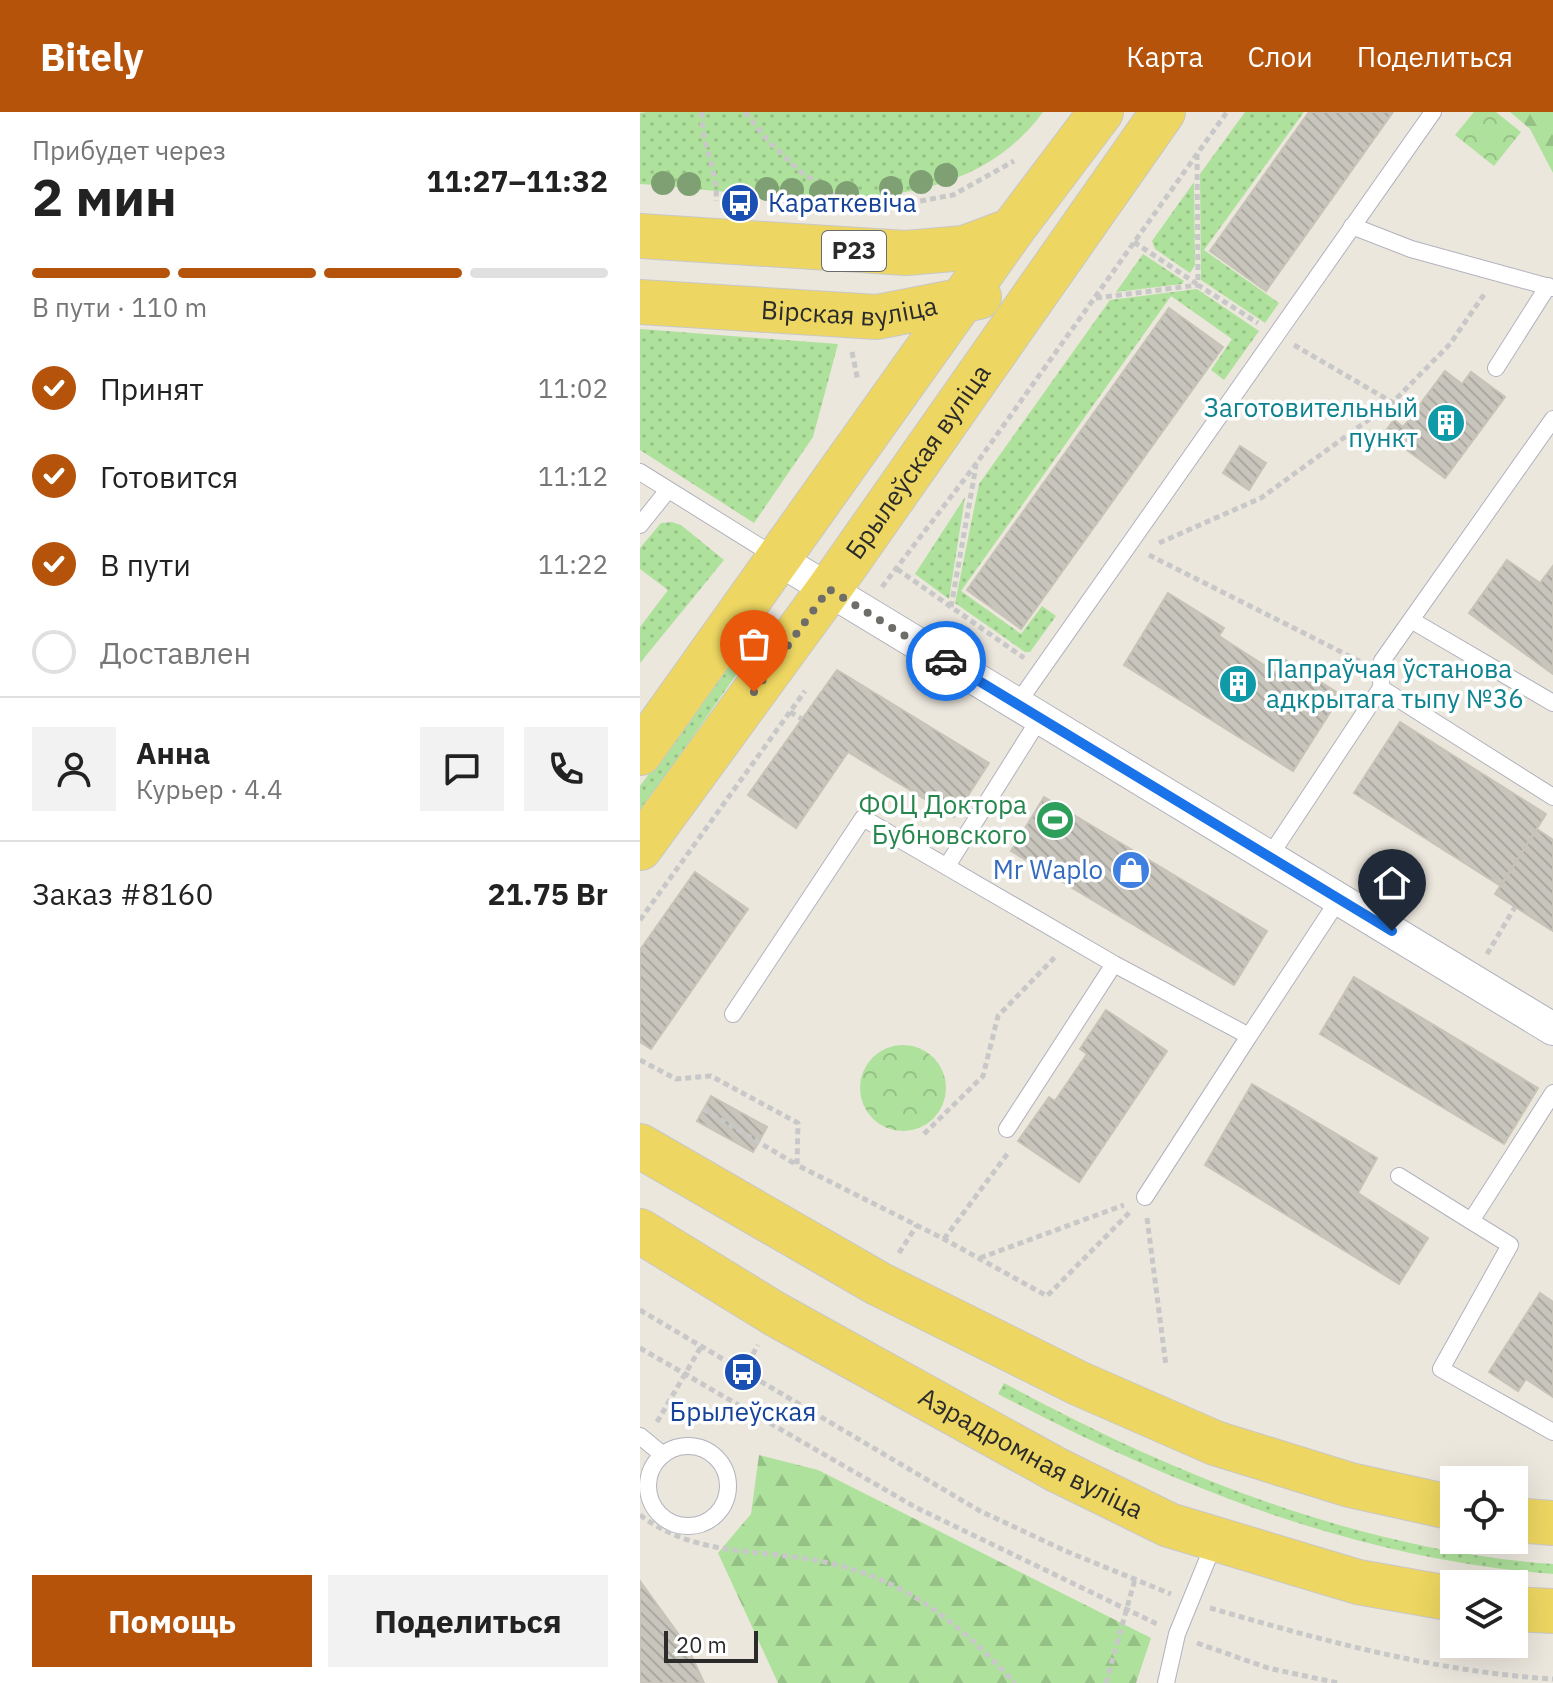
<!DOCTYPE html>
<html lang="ru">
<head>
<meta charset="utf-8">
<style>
  body { margin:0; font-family:"IBM Plex Sans",sans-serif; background:#f2f2f2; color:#222; height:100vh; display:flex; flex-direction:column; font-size:30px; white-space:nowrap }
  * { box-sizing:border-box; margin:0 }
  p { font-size:26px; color:#767676 }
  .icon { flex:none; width:44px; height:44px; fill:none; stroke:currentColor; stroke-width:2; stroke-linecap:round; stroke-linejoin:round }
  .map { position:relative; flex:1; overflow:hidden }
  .details { display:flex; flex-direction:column; background:#fff; width:640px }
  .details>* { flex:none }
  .fabs { position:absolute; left:800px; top:1354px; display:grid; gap:16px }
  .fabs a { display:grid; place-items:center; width:88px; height:88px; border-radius:0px; background:#fff; box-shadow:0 8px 32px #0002; font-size:40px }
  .scale { position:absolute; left:24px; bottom:20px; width:94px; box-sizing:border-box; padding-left:8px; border:4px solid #2b2b2b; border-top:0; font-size:22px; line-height:28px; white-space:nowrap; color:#2b2b2b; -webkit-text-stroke:6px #fff; paint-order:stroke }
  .pin { position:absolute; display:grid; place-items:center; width:68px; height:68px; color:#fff; margin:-82px -34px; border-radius:50% 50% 50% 0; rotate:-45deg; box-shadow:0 0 8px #0007 }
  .pin .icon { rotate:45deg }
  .courier { position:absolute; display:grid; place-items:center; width:80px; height:80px; margin:-40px; border:6px solid #1a73e8; border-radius:50%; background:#fff; color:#222; box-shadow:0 2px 10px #0007 }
  .summary em { font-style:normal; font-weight:800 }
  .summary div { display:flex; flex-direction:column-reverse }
  .summary { display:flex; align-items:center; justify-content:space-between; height:136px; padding:0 32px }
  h1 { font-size:52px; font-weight:800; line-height:60px }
  .bar { display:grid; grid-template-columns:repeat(4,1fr); gap:12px 8px; align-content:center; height:96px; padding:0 32px }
  .bar i { height:10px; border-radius:6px; background:#e0e0e0 }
  .bar .on { background:#b45309 }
  .bar p { grid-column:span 4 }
  .line { display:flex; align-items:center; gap:20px; padding:0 32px; border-top:2px solid #e0e0e0 }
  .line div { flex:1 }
  .round { display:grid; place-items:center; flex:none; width:84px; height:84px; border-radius:0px; background:#f2f2f2 }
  ol { padding:0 32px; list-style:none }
  li { display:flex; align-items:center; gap:24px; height:88px }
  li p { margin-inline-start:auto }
  li .icon { padding:8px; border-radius:50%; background:#b45309; color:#fff; stroke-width:4 }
  li:last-child { color:#767676 }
  li i { width:44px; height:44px; border:4px solid #e0e0e0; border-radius:50% }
  .action { display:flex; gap:16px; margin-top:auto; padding:16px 32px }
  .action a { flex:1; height:92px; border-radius:0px; background:#b45309; color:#fff; font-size:32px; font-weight:800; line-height:92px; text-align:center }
  .action a+a { background:#f2f2f2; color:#222 }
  header { display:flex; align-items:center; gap:48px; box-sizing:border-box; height:112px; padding:0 40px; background:#b45309; color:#fff }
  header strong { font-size:38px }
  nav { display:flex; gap:44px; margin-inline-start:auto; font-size:28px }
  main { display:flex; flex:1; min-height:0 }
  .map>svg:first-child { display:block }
  .grass { fill:url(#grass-dots) }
  .forest { fill:url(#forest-firs) }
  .park { fill:url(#park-crowns) }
  .building { fill:url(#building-back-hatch); stroke:#c8c3b7; stroke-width:2 }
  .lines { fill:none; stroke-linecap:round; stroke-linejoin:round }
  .service-casing { stroke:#b1b2be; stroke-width:18 }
  .minor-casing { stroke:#b1b2be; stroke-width:34 }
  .primary-casing { stroke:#c8c8c8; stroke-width:46 }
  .path { stroke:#c8c8c8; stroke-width:5; stroke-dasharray:6 4; stroke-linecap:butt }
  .service { stroke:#fff; stroke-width:16 }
  .minor { stroke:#fff; stroke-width:32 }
  .primary { stroke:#edd661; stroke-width:44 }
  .tree { fill:#7fa073 }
  .done { stroke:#6f6d69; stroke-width:8; stroke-dasharray:0 14.4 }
  .route { stroke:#1a73e8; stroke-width:10 }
  .labels { text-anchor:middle; stroke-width:7; stroke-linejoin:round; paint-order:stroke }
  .shield { fill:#fff; stroke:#6b6b6b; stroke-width:2 }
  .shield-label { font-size:24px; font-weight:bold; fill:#2b2b2b }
  .transit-label { font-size:26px; fill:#164399; stroke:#fff; text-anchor:start }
  .street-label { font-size:26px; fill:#2b2b2b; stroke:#fff }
  .culture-label { font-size:26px; fill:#0d838f; stroke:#fff; text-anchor:end }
  .leisure-label { font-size:26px; fill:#27864d; stroke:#fff; text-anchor:end }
  .shop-label { font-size:26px; fill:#366cbe; stroke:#fff; text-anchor:end }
</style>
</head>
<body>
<header>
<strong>Bitely</strong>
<nav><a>Карта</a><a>Слои</a><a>Поделиться</a></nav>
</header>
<main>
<section class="details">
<div class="summary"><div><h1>2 мин</h1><p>Прибудет через</p></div><em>11:27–11:32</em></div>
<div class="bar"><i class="on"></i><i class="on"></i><i class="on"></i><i></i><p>В пути · 110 m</p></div>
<ol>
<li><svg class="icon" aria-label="check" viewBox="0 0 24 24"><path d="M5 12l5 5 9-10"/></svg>Принят<p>11:02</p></li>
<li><svg class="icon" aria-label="check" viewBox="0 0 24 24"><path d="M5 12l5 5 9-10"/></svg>Готовится<p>11:12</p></li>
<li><svg class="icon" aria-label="check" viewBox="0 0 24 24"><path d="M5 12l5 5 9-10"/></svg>В пути<p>11:22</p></li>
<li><i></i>Доставлен</li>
</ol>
<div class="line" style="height:144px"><a class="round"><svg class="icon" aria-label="person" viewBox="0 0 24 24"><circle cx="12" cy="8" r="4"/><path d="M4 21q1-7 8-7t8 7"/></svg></a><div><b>Анна</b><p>Курьер · 4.4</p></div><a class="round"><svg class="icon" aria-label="chat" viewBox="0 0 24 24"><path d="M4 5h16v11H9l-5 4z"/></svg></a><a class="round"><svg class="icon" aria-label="phone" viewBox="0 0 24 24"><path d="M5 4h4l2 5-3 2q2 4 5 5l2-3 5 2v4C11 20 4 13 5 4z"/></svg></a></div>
<div class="line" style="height:104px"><div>Заказ #8160</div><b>21.75 Br</b></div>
<div class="action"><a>Помощь</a><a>Поделиться</a></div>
</section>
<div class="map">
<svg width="913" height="1571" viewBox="0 0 913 1571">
  <defs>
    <pattern id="grass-dots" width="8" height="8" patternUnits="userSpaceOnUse" patternTransform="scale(2)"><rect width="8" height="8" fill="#aee19b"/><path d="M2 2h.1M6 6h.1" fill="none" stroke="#96c186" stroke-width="1.8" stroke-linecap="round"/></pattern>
    <pattern id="forest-firs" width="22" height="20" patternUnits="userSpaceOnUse" patternTransform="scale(2)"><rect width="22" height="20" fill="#aee19b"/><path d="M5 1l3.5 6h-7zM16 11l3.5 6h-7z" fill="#96c186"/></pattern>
    <pattern id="park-crowns" width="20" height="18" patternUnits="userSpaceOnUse" patternTransform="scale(2)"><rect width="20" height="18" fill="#aee19b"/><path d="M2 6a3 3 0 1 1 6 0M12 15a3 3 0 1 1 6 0" fill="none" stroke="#96c186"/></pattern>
    <pattern id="building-back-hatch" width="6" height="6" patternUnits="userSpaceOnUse" patternTransform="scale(2)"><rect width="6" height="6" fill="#c8c5bc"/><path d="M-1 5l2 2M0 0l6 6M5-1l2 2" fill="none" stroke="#aca9a2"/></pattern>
  </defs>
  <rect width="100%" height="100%" fill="#ece7dd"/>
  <path class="grass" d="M7,0H403C313,123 131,81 0,72V1Z
    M605,0H664L564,138L639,191L625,211L561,168L560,62Z
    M554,70L555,153L550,161L515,137L512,129Z
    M503,142L544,169L542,172L476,180Z
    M557,177L619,219L584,268L571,258L592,227L531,184L321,479L381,522L402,494L416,504L390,540H385L315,491L339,372L470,188Z
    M0,217L198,232L173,325L114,411L0,338Z
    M325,385L309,487L275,462Z
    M32,410L41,413L84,448L0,551V515L28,478L0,457V436L21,411Z
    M123,507L131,513L0,700V674Z
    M364,1271C534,1363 718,1438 913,1452V1462C715,1447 532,1373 358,1282Z"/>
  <path class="forest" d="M870,0H913V61L890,17Z
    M119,1343L178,1358L511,1526L496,1571H138L78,1441L111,1402Z"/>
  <path class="park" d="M834,0H856L881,20L854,54L815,23Z
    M220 976a43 43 0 1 1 86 0a43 43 0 1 1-86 0Z"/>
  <path class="building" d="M669,0H753L626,179L570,139Z
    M87,80L114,82V91L87,89Z
    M529,196L583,235L381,517L327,478Z
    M805,259L822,272L831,260L865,285L805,366L744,321L754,308L763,315Z
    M600,334L626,351L609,378L583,361Z
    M867,448L900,471L913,454V562L829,501Z
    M528,481L584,516L579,524L636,561L644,547L701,583L653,659L484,553Z
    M197,558L349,651L314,705L208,640L156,716L108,683Z
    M760,610L906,702L861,774L714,681Z
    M404,685L627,819L594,873L371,739Z
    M897,717L913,728V819L855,782Z
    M55,760L108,797L11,937L0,930V838Z
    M714,865L898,976L864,1032L680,922Z
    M466,898L527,939L439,1070L378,1029L409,985L415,989L447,942L440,937Z
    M612,972L737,1046L718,1081L788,1126L759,1172L565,1053Z
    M71,984L127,1015L113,1040L57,1009Z
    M900,1181L913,1190V1285L886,1267L878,1279L849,1260Z
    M0,1469L47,1534L64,1571H0Z"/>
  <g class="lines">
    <defs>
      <path id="service" d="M712,114L771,137L913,176
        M856,256L908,174
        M0,360L138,446
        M0,413L28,378
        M771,508L913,591
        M741,576L913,685
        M377,592L793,0
        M629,745L741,576L742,549L913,307
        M307,754L400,606
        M93,902L223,706L474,852L609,924L699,787
        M367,1017L474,852
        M759,1064L831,1109L913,981
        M505,1085L609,924
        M831,1109L870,1133L801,1257L913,1320
        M0,1324L23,1343
        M8 1374a40 40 0 1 1 80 0a40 40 0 1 1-80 0Z
        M526,1571L537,1522L575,1429"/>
      <path id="minor" d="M138,447L913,917"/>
      <g id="primary">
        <path d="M0,124L266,141L324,136L372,118"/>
        <path id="s1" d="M0,190L237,205L339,185"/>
        <path d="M0,641L372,118L461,0"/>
        <path id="s2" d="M0,736L189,477L523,0"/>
        <path d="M0,1034L239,1172L438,1271L575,1331L710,1373L814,1396"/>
        <path id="s3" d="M0,1119L135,1202L417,1358L529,1413L718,1470L814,1487"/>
        <path d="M874,1408L913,1411"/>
        <path d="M874,1497L913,1499"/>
      </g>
    </defs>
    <use href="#service" class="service-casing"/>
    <use href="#minor" class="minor-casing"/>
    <use href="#primary" class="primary-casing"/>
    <path class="path" d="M62,0C60,31 79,60 76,89
      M105,0L128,29L162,61L190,78L196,86L195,98
      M557,42L558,173L618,211
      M231,98L313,83L374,49
      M494,130L557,172
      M456,186L558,173
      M654,233L774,303
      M212,240L218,269
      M519,431L621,386L753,290L810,232L845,181
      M509,443L721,550
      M257,457L384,546
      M242,475L336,352L587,0
      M311,495L336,354
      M150,600L162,607
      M0,808L165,579
      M847,842L875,795
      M0,948L36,967L71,964L158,1011L157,1053L304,1127L407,1184L490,1100
      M63,997L157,1053
      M284,1022L343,964L358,904L415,845
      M507,1106L526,1254
      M304,1127L368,1041
      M259,1141L277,1113
      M340,1146L484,1093
      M0,1198L340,1399L428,1440L531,1482
      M0,1236L275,1395L519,1513
      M103,1260L118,1233
      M17,1310L62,1233
      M0,1403C60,1448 125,1435 193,1452C272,1471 321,1514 375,1571
      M570,1496C681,1528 797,1560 913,1567
      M557,1531L628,1556L698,1571
      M466,1571L495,1467"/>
    <use href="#service" class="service"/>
    <use href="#minor" class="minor"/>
    <use href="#primary" class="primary"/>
  </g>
  <g class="tree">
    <circle cx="306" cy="63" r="12"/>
    <circle cx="281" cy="70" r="12"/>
    <circle cx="23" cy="71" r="12"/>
    <circle cx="49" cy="72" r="12"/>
    <circle cx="251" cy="76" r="12"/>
    <circle cx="127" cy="77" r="12"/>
    <circle cx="152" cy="78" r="12"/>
    <circle cx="181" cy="80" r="12"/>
    <circle cx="207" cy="81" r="12"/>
  </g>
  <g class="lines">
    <path class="done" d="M114,580L189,477L306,549"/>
    <path class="route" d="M306,549L752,819"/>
  </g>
  <defs>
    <symbol id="bus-disc" viewBox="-11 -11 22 22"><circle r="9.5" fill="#1a4fb4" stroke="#fff"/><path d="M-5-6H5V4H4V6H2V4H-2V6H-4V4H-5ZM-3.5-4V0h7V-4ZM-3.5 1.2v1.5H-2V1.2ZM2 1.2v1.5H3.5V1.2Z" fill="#fff"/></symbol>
    <symbol id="building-disc" viewBox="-11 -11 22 22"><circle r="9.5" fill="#0f9aa8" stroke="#fff"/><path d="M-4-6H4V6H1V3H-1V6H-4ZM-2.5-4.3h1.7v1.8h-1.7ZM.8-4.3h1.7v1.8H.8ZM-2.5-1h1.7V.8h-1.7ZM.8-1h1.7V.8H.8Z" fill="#fff"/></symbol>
    <symbol id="stadium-disc" viewBox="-11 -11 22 22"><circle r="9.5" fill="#2e9e5b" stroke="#fff"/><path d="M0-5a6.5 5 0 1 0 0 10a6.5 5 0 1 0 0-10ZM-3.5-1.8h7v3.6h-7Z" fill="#fff"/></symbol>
    <symbol id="shop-disc" viewBox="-11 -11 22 22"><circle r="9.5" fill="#3f7fe0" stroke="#fff"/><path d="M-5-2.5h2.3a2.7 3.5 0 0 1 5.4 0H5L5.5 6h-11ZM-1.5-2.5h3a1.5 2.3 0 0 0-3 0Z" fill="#fff"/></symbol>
  </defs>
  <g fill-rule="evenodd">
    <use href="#bus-disc" x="78" y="69" width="44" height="44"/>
    <use href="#building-disc" x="784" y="289" width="44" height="44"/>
    <use href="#building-disc" x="576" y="550" width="44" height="44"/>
    <use href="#stadium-disc" x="393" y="686" width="44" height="44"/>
    <use href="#shop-disc" x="469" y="736" width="44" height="44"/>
    <use href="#bus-disc" x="81" y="1238" width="44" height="44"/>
  </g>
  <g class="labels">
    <rect class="shield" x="182" y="119" width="64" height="40" rx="6"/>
    <g class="shield-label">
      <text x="214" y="147">Р23</text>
    </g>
    <g class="transit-label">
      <text x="128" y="100">Караткевіча</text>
      <text x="103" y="1309" text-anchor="middle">Брылеўская</text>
    </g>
    <g class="street-label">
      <text dy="9" stroke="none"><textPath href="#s1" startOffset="210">Вірская вуліца</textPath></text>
      <text dy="9" stroke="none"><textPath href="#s2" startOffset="476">Брылеўская вуліца</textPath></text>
      <text dy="9" stroke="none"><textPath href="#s3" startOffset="450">Аэрадромная вуліца</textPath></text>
    </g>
    <g class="culture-label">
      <text x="778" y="305">Заготовительный<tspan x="778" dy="30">пункт</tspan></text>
      <text x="626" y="566" text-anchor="start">Папраўчая ўстанова<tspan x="626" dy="30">адкрытага тыпу №36</tspan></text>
    </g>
    <g class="leisure-label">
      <text x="387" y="702">ФОЦ Доктора<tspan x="387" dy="30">Бубновского</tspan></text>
    </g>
    <g class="shop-label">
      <text x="463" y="767">Mr Waplo</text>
    </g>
  </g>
</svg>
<div class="fabs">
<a><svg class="icon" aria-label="locate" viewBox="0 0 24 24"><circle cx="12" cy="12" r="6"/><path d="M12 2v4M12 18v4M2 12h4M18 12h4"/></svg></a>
<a><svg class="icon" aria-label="layers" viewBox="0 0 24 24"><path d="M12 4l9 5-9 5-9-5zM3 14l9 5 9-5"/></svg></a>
</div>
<div class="scale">20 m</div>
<div class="pin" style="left:114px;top:580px;background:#ea580c"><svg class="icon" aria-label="bag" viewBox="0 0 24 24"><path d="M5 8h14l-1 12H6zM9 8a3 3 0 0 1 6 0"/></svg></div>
<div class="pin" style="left:752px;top:819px;background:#1f2937"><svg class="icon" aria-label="home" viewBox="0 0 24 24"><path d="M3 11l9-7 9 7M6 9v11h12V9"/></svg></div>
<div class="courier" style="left:306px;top:549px"><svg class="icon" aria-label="car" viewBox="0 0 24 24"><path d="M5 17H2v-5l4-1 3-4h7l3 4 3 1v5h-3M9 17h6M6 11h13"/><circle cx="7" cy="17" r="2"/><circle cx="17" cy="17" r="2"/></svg></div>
</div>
</main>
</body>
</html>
